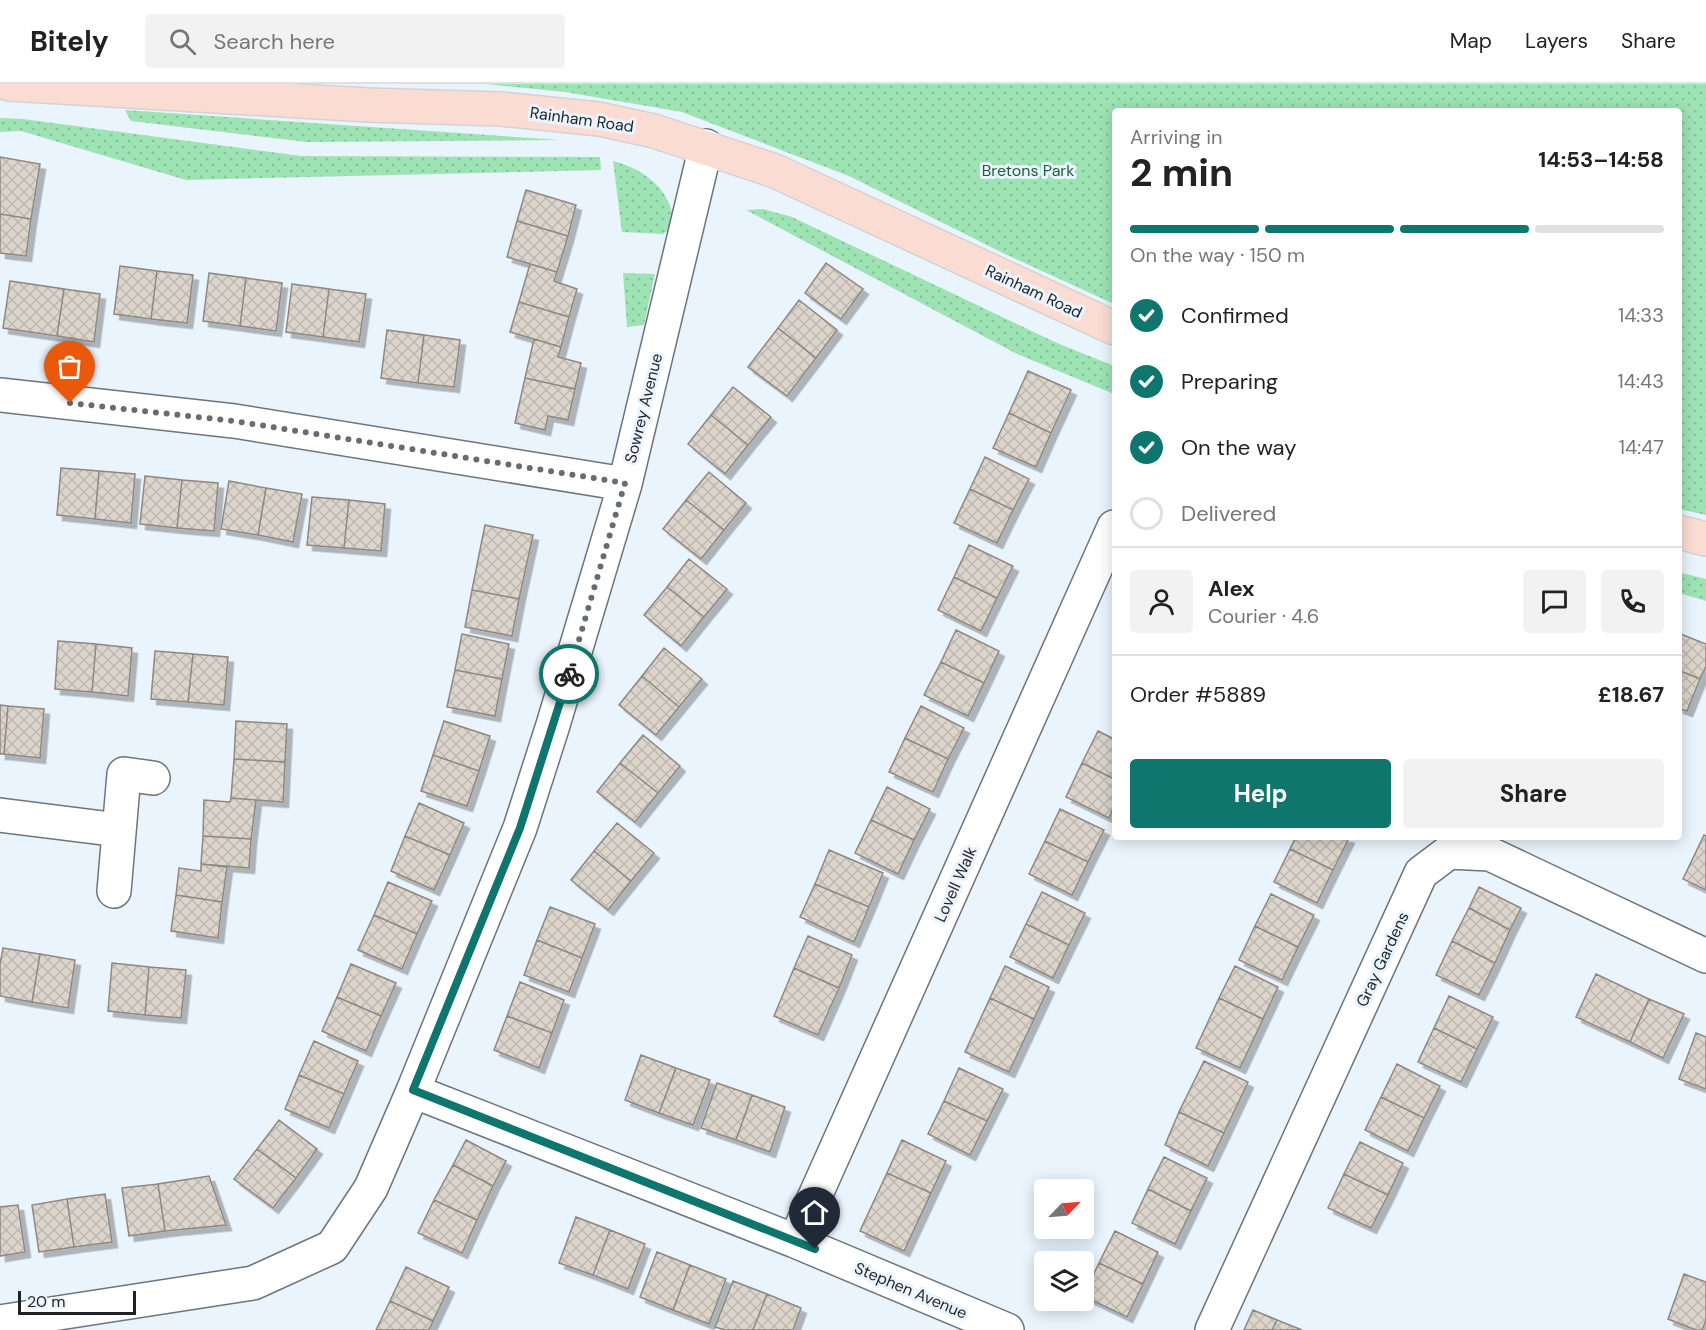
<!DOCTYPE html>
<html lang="en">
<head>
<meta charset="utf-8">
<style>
  body { margin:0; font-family:"DM Sans",sans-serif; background:#f2f2f2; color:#222; height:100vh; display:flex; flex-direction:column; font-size:22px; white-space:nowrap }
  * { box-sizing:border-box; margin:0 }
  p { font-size:20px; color:#767676 }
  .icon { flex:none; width:33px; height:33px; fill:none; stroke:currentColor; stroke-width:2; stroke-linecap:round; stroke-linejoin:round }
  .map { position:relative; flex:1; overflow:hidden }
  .details { position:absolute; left:1112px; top:24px; width:570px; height:732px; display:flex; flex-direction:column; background:#fff; border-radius:6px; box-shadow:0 3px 15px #0003 }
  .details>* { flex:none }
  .needle { width:39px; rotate:65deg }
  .controls { position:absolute; left:1034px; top:1095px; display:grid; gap:12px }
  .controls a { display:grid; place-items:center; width:60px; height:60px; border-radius:6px; background:#fff; box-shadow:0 3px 15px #0003; font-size:30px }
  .scale { position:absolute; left:18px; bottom:15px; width:118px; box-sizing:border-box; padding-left:6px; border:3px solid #1f2326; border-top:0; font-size:16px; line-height:21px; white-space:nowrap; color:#1f2326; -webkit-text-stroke:4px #eaf4fc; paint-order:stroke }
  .pin { position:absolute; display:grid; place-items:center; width:51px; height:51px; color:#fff; margin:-62px -26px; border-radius:50% 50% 50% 0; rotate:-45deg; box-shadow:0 0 6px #0007 }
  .pin .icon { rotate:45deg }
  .courier { position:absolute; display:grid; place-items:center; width:60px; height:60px; margin:-30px; border:4px solid #0f766e; border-radius:50%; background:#fff; color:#222; box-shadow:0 2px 8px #0007 }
  .head em { font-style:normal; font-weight:700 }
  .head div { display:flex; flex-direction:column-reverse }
  .head { display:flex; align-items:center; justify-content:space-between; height:102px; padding:0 18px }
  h1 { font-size:39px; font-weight:700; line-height:45px }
  .bar { display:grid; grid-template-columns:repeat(4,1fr); gap:9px 6px; align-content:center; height:72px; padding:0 18px }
  .bar i { height:8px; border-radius:4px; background:#e0e0e0 }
  .bar .on { background:#0f766e }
  .bar p { grid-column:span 4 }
  .line { display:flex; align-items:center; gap:15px; padding:0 18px; border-top:2px solid #e0e0e0 }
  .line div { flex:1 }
  .round { display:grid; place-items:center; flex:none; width:63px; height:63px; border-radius:6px; background:#f2f2f2 }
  ol { padding:0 18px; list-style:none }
  li { display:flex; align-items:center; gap:18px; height:66px }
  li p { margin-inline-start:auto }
  li .icon { padding:6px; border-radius:50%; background:#0f766e; color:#fff; stroke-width:4 }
  li:last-child { color:#767676 }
  li i { width:33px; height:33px; border:3px solid #e0e0e0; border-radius:50% }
  .primary-button { display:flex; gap:12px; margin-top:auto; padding:12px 18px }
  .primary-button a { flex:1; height:69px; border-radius:6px; background:#0f766e; color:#fff; font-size:24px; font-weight:700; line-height:69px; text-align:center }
  .primary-button a+a { background:#f2f2f2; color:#222 }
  header { display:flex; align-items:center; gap:36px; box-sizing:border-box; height:84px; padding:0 30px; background:#fff; border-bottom:2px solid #e0e0e0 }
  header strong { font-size:28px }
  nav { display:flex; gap:33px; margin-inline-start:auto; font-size:21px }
  .search { width:420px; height:54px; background:#f2f2f2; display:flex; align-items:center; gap:15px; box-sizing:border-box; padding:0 21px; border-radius:6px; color:#767676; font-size:22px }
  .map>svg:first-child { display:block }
  .green { fill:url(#green-dots) }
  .building { fill:url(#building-cross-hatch); stroke:#8e8880; stroke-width:1.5; filter:url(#shadow) }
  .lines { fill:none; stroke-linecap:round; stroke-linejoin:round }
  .minor-casing { stroke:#6d757c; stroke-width:36 }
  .primary-casing { stroke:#d2d3d4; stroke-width:36 }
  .minor { stroke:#fff; stroke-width:33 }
  .primary { stroke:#fbdcd3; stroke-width:33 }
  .done { stroke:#666c71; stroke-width:6; stroke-dasharray:0 10.8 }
  .route { stroke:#0f766e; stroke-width:8 }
  .labels { text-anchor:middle; stroke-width:6; stroke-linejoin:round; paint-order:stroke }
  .street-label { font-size:16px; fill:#1f2326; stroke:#eaf4fc }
  .park-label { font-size:16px; fill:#235c3a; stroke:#eaf4fc }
</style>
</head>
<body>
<header>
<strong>Bitely</strong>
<div class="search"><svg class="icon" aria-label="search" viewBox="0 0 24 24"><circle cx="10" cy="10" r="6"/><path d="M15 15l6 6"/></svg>Search here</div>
<nav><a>Map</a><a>Layers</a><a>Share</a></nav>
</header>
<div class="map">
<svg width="1706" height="1246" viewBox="0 0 1706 1246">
  <defs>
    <pattern id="green-dots" width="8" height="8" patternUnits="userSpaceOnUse" patternTransform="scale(1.5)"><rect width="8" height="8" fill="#9de3b4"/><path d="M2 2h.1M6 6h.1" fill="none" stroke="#87c29b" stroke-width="1.8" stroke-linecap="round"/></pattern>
    <pattern id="building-cross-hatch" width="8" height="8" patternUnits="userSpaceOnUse" patternTransform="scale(1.5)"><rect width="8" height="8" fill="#dcd5cc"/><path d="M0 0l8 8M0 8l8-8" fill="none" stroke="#bcb7af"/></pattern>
    <filter id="shadow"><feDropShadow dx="5.5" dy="5.5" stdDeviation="0" flood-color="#0004"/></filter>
  </defs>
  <rect width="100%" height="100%" fill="#eaf4fc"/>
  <path class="green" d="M486,0H1706V431L1679,425L1678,27H1114V220L1005,170L849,92L682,28L565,8Z
    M125,26L559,56L306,58L131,37Z
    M0,34L23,35L301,72L600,73L601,86L186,96L21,47L0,48Z
    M613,77C644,85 675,107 673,143L663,150L622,148Z
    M763,125L792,133L1057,259L1114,282V310L1017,270L746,126Z
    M623,189L655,190L644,241L627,243Z
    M1678,488L1706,495V517L1679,509Z"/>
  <path class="building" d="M0,73L40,80L31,135L0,130Z
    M526,106L576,121L568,152L517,137Z
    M0,130L31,135L26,172L0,169Z
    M517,137L568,152L557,188L507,173Z
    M826,179L863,205L841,235L805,209Z
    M530,180L557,188L554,197L577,205L569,233L519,218Z
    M120,182L157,187L151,235L114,230Z
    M157,187L193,191L187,239L151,235Z
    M209,189L246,194L240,242L203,237Z
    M246,194L282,199L276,247L240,242Z
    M10,197L64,205L57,252L3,244Z
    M292,200L329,205L323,253L286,248Z
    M64,205L100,210L94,258L57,252Z
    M329,205L366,210L359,258L323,253Z
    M799,216L837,246L816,274L778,244Z
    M519,218L569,233L561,263L510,248Z
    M778,244L816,274L787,312L748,283Z
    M387,246L424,251L418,299L381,294Z
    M424,251L460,256L454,303L418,299Z
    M534,255L561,263L558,273L581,279L575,305L525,294Z
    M1028,287L1071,306L1051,349L1009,329Z
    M525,294L575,305L568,336L548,332L545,346L515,339Z
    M733,303L771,333L748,361L711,331Z
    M1009,329L1051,349L1036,383L993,364Z
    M711,331L748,361L725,390L688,360Z
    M985,373L1029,395L1013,426L970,405Z
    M61,384L99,387L95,435L57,431Z
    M99,387L135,390L131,439L95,435Z
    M709,388L746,419L724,446L686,416Z
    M145,392L182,396L177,444L140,440Z
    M182,396L218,399L214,447L177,444Z
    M229,397L266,404L258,451L221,445Z
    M266,404L302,410L293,458L258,451Z
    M970,405L1013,426L997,459L954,439Z
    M312,413L349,416L344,464L307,461Z
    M349,416L385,420L381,467L344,464Z
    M686,416L724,446L701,475L663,445Z
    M485,441L533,451L519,515L472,506Z
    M969,461L1013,482L997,514L954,493Z
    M689,475L727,505L704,533L667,503Z
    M954,493L997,514L981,547L938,526Z
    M667,503L704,533L681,562L644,531Z
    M472,506L519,515L512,552L465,543Z
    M956,546L999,567L984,599L941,578Z
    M1678,549L1706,560V582L1700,595L1678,586Z
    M462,550L509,560L502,595L455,586Z
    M58,557L96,560L92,608L55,605Z
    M96,560L132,564L128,612L92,608Z
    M664,564L702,595L679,623L642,592Z
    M155,567L193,570L188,618L151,615Z
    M193,570L228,573L224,621L188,618Z
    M941,578L984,599L968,632L924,611Z
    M455,586L502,595L495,632L447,623Z
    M1678,586L1700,595L1687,627L1678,624Z
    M642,592L679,623L656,651L619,621Z
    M0,621L8,622L4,670H0Z
    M8,622L44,625L40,674L4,670Z
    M921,622L964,644L948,675L905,654Z
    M236,637L287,640L285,678L234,675Z
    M444,637L490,652L479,687L433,671Z
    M1098,647L1114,655V695L1082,679Z
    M643,651L680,682L658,709L620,679Z
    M905,654L948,675L933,708L889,688Z
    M433,671L479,687L467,722L421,707Z
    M234,675L285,678L283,718L231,714Z
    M620,679L658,709L635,738L597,708Z
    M1082,679L1114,695V722L1109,734L1066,713Z
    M887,703L930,725L914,756L871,736Z
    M231,714L256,716L251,755L203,752L204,716L230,718Z
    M419,719L464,739L450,771L405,752Z
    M1060,725L1104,746L1088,778L1045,757Z
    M871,736L914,756L898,790L855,769Z
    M617,739L654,769L631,797L594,767Z
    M1704,751L1706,752V806L1683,795Z
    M203,752L251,755L249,784L201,780Z
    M405,752L450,771L434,806L391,787Z
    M1296,753H1346L1349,754L1333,786L1290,765Z
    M1045,757L1088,778L1072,811L1029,790Z
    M1290,765L1333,786L1317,819L1274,798Z
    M829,766L883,789L869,823L815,800Z
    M594,767L631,797L608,826L571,796Z
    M201,780L227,783L222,818L176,811L179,784L201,787Z
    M388,798L432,817L417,850L374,831Z
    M815,800L869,823L854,858L800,833Z
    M1479,803L1521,824L1510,846L1469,824Z
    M1042,808L1085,829L1069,861L1026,840Z
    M1271,810L1314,831L1298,863L1255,842Z
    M176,811L222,818L218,854L171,847Z
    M550,823L595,840L582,874L537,856Z
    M1469,824L1510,846L1495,879L1452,857Z
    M374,831L417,850L402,885L358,866Z
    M1026,840L1069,861L1053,894L1010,873Z
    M1255,842L1298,863L1282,896L1239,876Z
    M808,852L852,871L839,904L794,884Z
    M537,856L582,874L569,908L524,891Z
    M1452,857L1495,879L1479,911L1436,891Z
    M3,864L40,870L32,918L0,912V880Z
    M40,870L75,876L68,924L32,918Z
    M112,879L149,883L145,931L108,927Z
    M351,880L396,899L381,932L337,913Z
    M1005,882L1049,903L1034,935L990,914Z
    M1235,882L1278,903L1263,935L1219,914Z
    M149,883L186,886L181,934L145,931Z
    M794,884L839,904L818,951L774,932Z
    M1596,890L1649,915L1630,958L1576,933Z
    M520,898L564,916L552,949L507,932Z
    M1449,912L1493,933L1477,965L1434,944Z
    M337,913L381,932L366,967L322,947Z
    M990,914L1034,935L1009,988L965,968Z
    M1219,914L1263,935L1240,984L1196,964Z
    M1649,915L1684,930L1663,974L1630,958Z
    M507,932L552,949L539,984L494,966Z
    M1434,944L1477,965L1461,998L1418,978Z
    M1696,949L1706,953V1005L1679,995Z
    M314,957L358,977L344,1010L299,991Z
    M641,971L676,984L659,1029L625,1016Z
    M1204,977L1248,998L1224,1049L1179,1028Z
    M1397,980L1440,1002L1424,1034L1381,1013Z
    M676,984L710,996L693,1041L659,1029Z
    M959,984L1003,1005L987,1037L944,1017Z
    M299,991L344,1010L329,1044L285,1025Z
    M717,999L752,1011L736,1056L701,1044Z
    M752,1011L785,1023L770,1068L736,1056Z
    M1381,1013L1424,1034L1408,1067L1365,1046Z
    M944,1017L987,1037L970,1071L928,1050Z
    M1179,1028L1224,1049L1208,1082L1165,1061Z
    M279,1036L317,1065L296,1094L257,1065Z
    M466,1056L506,1077L493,1102L453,1081Z
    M902,1056L946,1077L931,1109L887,1089Z
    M1360,1058L1403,1079L1388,1111L1344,1090Z
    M257,1065L296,1094L273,1124L234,1095Z
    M1164,1073L1207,1094L1191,1127L1148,1105Z
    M453,1081L493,1102L477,1136L434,1116Z
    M887,1089L931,1109L904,1167L860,1147Z
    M1344,1090L1388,1111L1371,1144L1328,1124Z
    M209,1092L226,1141L165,1147L158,1100Z
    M158,1100L165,1147L129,1152L122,1104Z
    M1148,1105L1191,1127L1175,1160L1132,1139Z
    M105,1110L112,1158L74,1163L67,1115Z
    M67,1115L74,1163L39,1168L32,1121Z
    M434,1116L477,1136L462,1169L418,1149Z
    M18,1121L25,1168L0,1172V1123Z
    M576,1133L610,1146L593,1191L559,1179Z
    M610,1146L645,1160L628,1205L593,1191Z
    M1115,1147L1158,1168L1143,1200L1099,1179Z
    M657,1168L690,1181L673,1226L640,1213Z
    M1099,1179L1143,1200L1127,1233L1083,1212Z
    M690,1181L726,1195L709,1240L673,1226Z
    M406,1183L449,1203L433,1237L390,1217Z
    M1684,1190L1706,1198V1236L1702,1246H1696L1668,1235Z
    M733,1197L767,1210L753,1246H725L715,1243Z
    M767,1210L801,1224L793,1246H753Z
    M390,1217L433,1237L429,1246H376Z
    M1253,1226L1277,1236L1272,1246H1244Z
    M1277,1236L1302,1246H1272Z"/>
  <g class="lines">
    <defs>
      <path id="minor" d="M0,311L234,337L625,400
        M0,731L119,746
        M114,807L124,690L153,694
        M413,1007L795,1157L1007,1246
        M795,1157L1114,443
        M0,1238L253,1199L332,1163L371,1104L413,1007L520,744L553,641L625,400L706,62
        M1212,1246L1421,789L1449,768L1490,770L1706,872"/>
      <path id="primary" d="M9,0L368,21L501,25L599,35L654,47L775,87L1114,244
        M1678,448L1706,455"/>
    </defs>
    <use href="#minor" class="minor-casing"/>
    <use href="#primary" class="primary-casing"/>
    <use href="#minor" class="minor"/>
    <use href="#primary" class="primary"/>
  </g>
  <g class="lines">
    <path class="done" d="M70,319L234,337L625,399L569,590"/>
    <path class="route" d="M569,590L520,744L413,1006L815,1165"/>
  </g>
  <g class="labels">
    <g class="street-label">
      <text transform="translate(582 35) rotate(8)" y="6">Rainham Road</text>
      <text transform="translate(1034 207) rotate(25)" y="6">Rainham Road</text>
      <text transform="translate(643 324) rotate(-76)" y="6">Sowrey Avenue</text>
      <text transform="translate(955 800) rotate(-66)" y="6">Lovell Walk</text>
      <text transform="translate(1382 875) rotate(-65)" y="6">Gray Gardens</text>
      <text transform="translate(911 1206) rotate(23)" y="6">Stephen Avenue</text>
    </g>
    <g class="park-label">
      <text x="1028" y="92">Bretons Park</text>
    </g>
  </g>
</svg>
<div class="controls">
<a><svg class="needle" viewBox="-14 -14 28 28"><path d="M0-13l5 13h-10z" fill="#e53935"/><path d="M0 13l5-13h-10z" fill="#767676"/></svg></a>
<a><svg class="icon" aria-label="layers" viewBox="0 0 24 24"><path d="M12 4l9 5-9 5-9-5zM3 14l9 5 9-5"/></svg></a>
</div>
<div class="scale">20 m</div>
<div class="pin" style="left:70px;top:319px;background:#ea580c"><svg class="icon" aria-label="bag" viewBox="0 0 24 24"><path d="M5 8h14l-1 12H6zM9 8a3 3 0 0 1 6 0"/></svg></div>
<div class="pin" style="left:815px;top:1165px;background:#1f2937"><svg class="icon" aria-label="home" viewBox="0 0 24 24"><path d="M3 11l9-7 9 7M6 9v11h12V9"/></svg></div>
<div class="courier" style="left:569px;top:590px"><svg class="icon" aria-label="bike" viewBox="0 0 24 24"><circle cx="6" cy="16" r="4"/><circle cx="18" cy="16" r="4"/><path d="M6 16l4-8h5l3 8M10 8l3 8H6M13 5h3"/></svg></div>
<section class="details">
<div class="head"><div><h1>2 min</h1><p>Arriving in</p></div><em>14:53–14:58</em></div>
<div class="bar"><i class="on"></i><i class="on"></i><i class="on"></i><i></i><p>On the way · 150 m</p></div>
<ol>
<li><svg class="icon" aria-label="check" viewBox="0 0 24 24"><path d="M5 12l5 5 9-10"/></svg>Confirmed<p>14:33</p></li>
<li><svg class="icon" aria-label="check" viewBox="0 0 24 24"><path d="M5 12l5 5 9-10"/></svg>Preparing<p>14:43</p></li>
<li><svg class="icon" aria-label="check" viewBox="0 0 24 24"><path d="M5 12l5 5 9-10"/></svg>On the way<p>14:47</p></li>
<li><i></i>Delivered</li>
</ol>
<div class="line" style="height:108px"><a class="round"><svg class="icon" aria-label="person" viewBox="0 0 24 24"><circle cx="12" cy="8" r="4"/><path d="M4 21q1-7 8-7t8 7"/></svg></a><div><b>Alex</b><p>Courier · 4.6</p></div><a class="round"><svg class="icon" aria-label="chat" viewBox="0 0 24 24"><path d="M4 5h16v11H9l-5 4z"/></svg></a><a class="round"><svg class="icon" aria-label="phone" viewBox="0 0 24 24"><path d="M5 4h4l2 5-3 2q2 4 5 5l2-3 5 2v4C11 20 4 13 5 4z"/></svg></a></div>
<div class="line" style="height:78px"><div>Order #5889</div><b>£18.67</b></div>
<div class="primary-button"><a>Help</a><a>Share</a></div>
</section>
</div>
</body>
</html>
